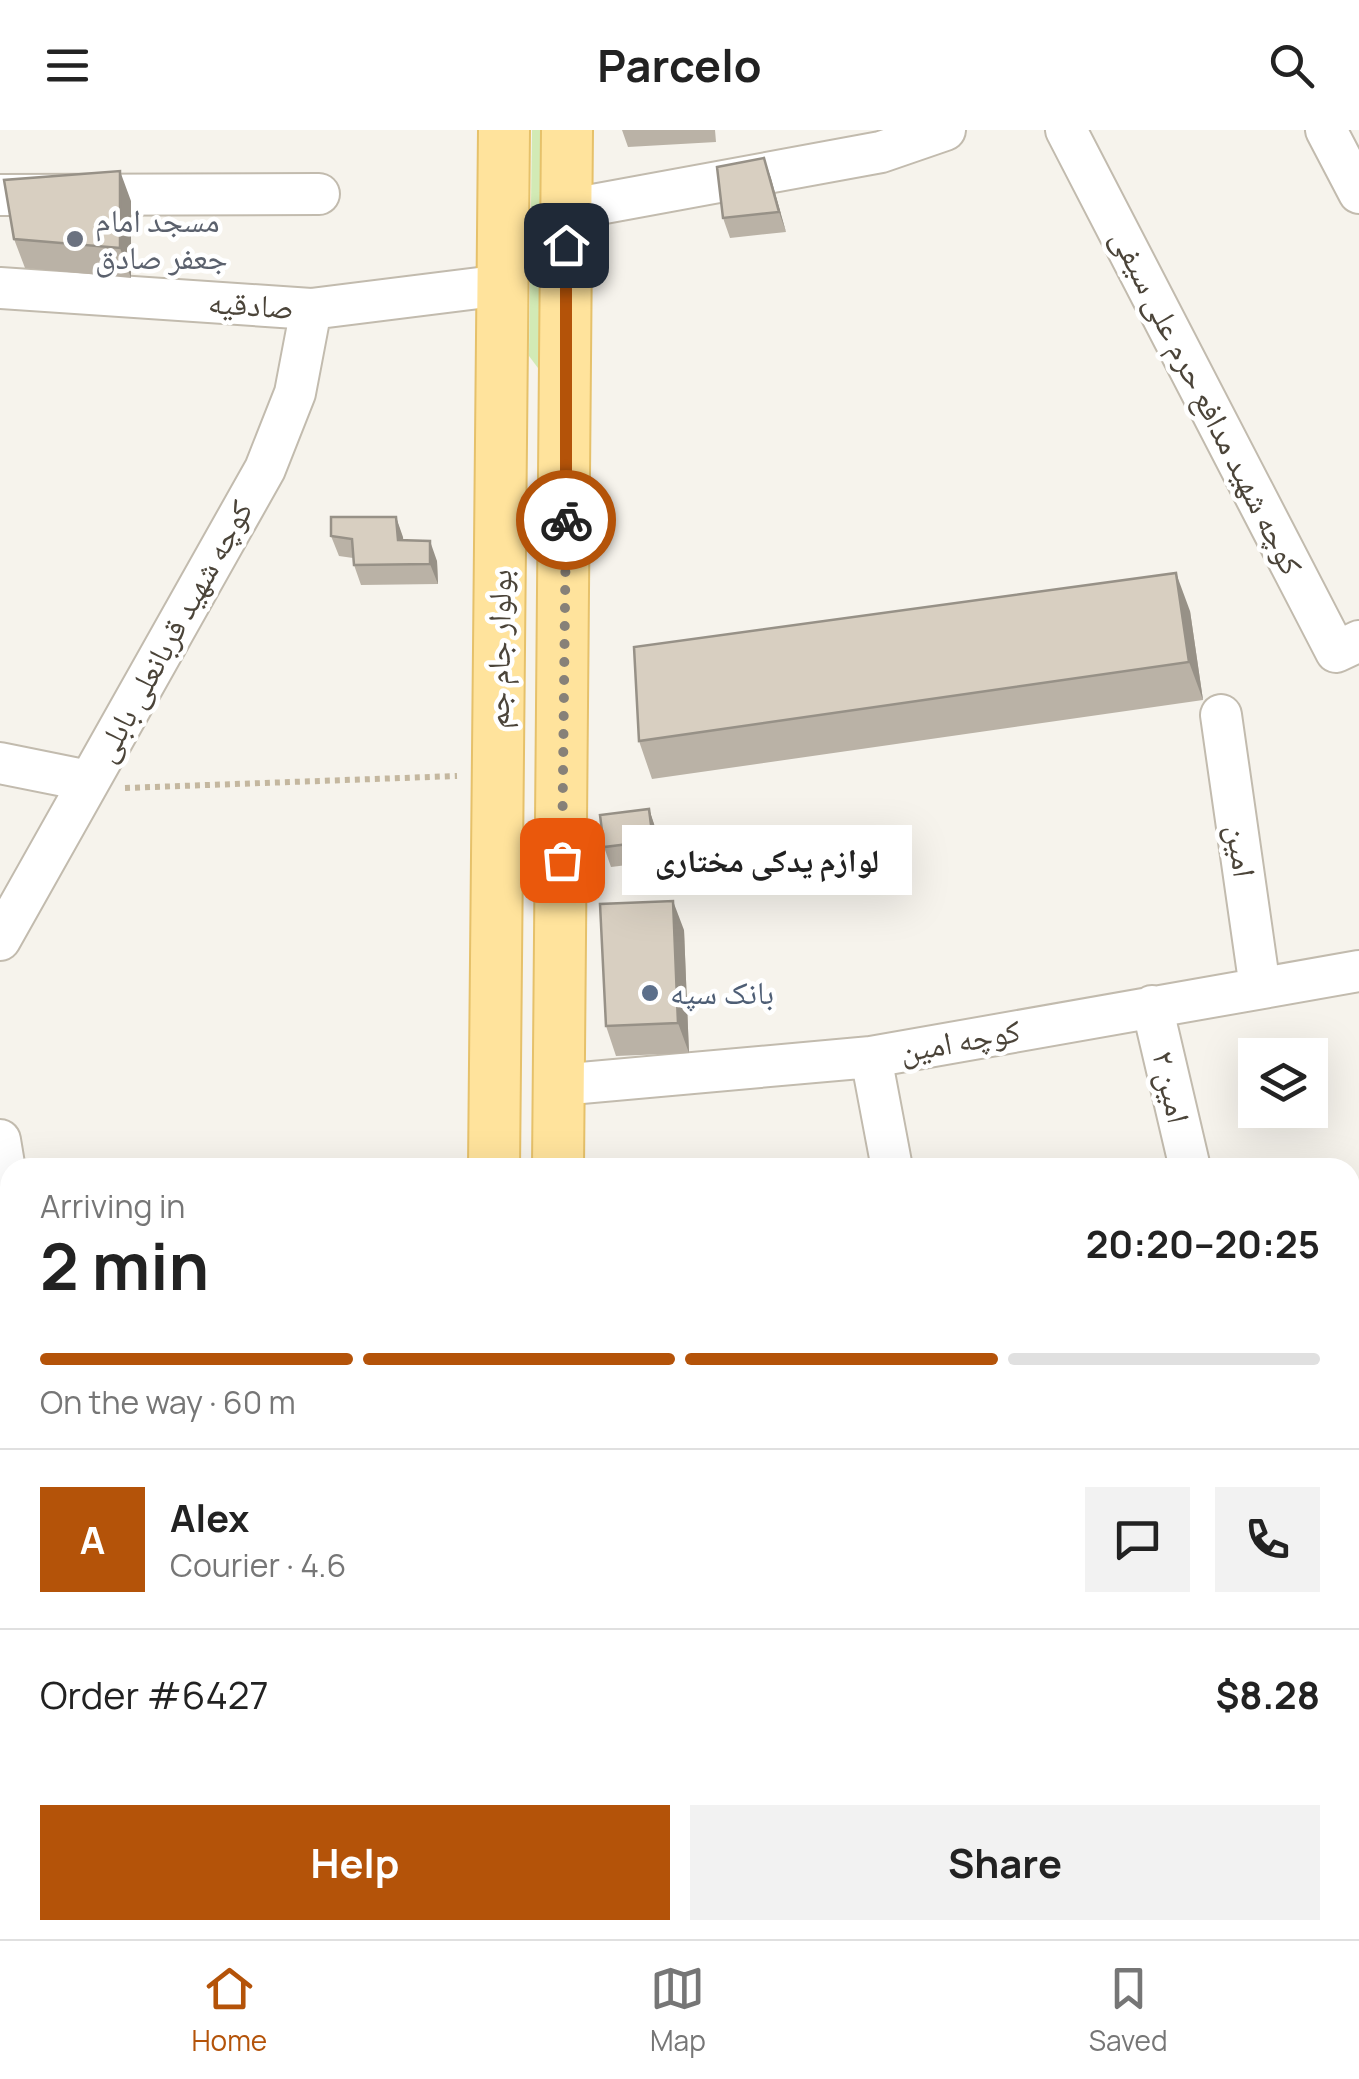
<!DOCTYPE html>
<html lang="en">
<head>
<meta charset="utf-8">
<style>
  body { margin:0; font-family:Manrope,"Noto Naskh Arabic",sans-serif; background:#f2f2f2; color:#222; height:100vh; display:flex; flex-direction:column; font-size:38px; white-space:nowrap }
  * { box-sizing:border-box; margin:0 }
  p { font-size:32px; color:#767676 }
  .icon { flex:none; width:55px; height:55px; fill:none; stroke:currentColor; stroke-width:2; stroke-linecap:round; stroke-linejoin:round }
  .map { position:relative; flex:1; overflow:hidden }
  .side { position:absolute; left:0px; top:1028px; width:1360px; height:782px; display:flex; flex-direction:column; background:#fff; border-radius:30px 30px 0 0; box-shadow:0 10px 40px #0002 }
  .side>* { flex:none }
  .tools { position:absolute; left:1238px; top:908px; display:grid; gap:20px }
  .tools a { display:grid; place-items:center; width:90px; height:90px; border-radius:0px; background:#fff; box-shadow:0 10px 40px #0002; font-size:50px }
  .pin { position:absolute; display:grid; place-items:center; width:85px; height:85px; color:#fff; margin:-42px; border-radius:20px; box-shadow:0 5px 15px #0006 }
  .courier { position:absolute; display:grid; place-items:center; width:100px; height:100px; margin:-50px; border:8px solid #b45309; border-radius:50%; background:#fff; color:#222; box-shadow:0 2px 12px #0007 }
  .bubble { position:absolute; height:70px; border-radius:0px; background:#fff; box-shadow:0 10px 40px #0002; font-size:32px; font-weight:700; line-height:70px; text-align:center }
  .head em { font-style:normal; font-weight:700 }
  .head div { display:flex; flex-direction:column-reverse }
  .head { display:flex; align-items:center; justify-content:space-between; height:170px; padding:0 40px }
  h1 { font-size:65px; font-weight:700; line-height:75px }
  .bar { display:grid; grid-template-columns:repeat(4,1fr); gap:15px 10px; align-content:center; height:120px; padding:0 40px }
  .bar i { height:12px; border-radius:8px; background:#e0e0e0 }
  .bar .on { background:#b45309 }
  .bar p { grid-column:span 4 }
  .line { display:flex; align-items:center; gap:25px; padding:0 40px; border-top:2px solid #e0e0e0 }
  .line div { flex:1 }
  .round { display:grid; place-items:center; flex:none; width:105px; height:105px; border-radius:0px; background:#f2f2f2 }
  .button { display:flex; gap:20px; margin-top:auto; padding:20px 40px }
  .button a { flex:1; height:115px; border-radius:0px; background:#b45309; color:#fff; font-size:40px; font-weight:700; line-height:115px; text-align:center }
  .button a+a { background:#f2f2f2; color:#222 }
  header { display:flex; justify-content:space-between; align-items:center; height:130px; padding:0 40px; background:#fff; font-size:45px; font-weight:700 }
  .dock { display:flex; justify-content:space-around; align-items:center; height:140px; border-top:2px solid #e0e0e0; background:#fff; font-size:28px; color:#767676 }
  .dock a { display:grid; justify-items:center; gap:5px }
  .dock .on { color:#b45309 }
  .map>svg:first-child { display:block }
  .green { fill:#d2eab5 }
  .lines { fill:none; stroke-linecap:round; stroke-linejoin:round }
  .minor-casing { stroke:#c2bbae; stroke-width:44 }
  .major-casing { stroke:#e6c16a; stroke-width:54 }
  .path { stroke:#c4b79f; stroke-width:6; stroke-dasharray:5 5; stroke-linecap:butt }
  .minor { stroke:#fff; stroke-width:40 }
  .major { stroke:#ffe39c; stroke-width:50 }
  .wall { fill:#bab2a6 }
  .shaded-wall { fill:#979187 }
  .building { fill:#d8cfc1; stroke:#979187; stroke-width:2.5 }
  .done { stroke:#878178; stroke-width:10; stroke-dasharray:0 18 }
  .route { stroke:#b45309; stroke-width:12 }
  .worship-dot { fill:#6b7280; stroke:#fff; stroke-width:4 }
  .service-dot { fill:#5c6f8a; stroke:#fff; stroke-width:4 }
  .labels { text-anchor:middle; stroke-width:9; stroke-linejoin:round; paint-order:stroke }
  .worship-label { font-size:32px; fill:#5b616d; stroke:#fff; text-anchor:start }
  .street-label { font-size:32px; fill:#4b4439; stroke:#fff }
  .service-label { font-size:32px; fill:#4e5e75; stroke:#fff; text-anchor:start }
</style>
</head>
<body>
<header><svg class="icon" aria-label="menu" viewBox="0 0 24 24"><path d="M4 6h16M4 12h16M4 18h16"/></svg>Parcelo<svg class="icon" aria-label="search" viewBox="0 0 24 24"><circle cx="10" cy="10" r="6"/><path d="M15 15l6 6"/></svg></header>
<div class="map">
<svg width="1359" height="1809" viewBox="0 0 1359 1809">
  <rect width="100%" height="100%" fill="#f6f3ec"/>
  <path class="green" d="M532,0H548L542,236L538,238L529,226Z"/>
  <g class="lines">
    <defs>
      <path id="minor" d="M1066,0L1336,522L1359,511
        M1326,0L1359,63
        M0,65L319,64
        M566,80L881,22L945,0
        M0,158L311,179L503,155
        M1221,585L1260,858
        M0,633L89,651
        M0,810L265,339L295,263L311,179
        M1152,876L1190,1038
        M871,927L892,1038
        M559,955L871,927L1359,841
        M0,1010L8,1058L0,1126
        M1350,1196L1359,1192
        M0,1376L10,1470
        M1350,1534L1359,1529
        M0,1636L10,1633
        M31,1800V1809
        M960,1809L961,1800"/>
      <path id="major" d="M494,1038L504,0
        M558,1038L567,0
        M485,1809V1800
        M543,1809V1800"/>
    </defs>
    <use href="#minor" class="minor-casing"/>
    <use href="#major" class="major-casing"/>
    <path class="path" d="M125,658L457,646"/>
    <use href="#minor" class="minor"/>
    <use href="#major" class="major"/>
  </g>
  <path class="wall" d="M622,0H715L716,12L628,17Z
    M764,28L786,102L730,108L723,88Z
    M131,71V148L25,138L14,109Z
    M396,387L403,410L437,431L438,454L361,455L354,435L353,428L339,426L331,406Z
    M1190,481L1203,570L652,649L639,611Z
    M649,679L656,700L660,731L611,737L604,717Z
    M684,800L689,923L616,926L606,896Z"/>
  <path class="shaded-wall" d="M764,28L771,48L786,102L779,82Z
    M120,41L131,71V148L120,118Z
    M396,387L403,407L405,430L398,410Z
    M430,411L437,431L438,454L430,434Z
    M1176,443L1190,481L1203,570L1189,532Z
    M649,679L656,700L660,731L653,711Z
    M673,771L684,800L689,923L678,893Z"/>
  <path class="building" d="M764,28L779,82L723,88L717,37Z
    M120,41V118L14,109L4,50Z
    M331,387H396L398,410L430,411V434L354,435L352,409L331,406Z
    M1176,443L1189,532L639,611L634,517Z
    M649,679L653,711L604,717L600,685Z
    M673,771L678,893L606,896L600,774Z
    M344,1805L410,1807V1809H344Z"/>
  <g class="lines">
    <path class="done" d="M562,730L566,390"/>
    <path class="route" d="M566,390V115"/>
  </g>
  <circle class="worship-dot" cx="75" cy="109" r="10"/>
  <circle class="service-dot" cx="650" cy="863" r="10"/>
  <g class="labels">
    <g class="worship-label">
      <text x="95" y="102">مسجد امام<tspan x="95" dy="37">جعفر صادق</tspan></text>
    </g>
    <g class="street-label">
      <text transform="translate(251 175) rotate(4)" y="11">صادقیه</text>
      <text transform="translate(1207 272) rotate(63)" y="11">کوچه شهید مدافع حرم علی سیفی</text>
      <text transform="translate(173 501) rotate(-61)" y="11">کوچه شهید قربانعلی بابلی</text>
      <text transform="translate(499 519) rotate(-89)" y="11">بولوار جام جم</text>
      <text transform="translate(1241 721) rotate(82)" y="11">امین</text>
      <text transform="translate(960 911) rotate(-10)" y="11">کوچه امین</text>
      <text transform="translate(1171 957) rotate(77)" y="11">امین ۲</text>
    </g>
    <g class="service-label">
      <text x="670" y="874">بانک سپه</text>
    </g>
  </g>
</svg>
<div class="tools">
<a><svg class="icon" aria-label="layers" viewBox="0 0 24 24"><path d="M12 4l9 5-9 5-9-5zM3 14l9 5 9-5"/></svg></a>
</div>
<div class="pin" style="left:562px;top:730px;background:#ea580c"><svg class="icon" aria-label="bag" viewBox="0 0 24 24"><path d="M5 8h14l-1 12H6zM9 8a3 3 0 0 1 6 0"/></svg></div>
<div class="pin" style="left:566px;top:115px;background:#1f2937"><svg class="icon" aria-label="home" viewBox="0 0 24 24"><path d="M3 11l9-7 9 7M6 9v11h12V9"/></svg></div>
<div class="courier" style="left:566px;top:390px"><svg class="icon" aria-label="bike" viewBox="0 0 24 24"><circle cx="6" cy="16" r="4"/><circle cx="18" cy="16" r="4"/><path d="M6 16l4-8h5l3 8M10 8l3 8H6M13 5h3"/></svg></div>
<div class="bubble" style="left:622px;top:695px;width:290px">لوازم یدکی مختاری</div>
<section class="side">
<div class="head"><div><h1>2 min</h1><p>Arriving in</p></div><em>20:20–20:25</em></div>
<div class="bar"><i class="on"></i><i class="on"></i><i class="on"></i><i></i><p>On the way · 60 m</p></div>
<div class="line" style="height:180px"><b class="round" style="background:#b45309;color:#fff">A</b><div><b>Alex</b><p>Courier · 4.6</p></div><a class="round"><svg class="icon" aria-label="chat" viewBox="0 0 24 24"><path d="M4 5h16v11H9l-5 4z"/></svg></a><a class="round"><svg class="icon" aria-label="phone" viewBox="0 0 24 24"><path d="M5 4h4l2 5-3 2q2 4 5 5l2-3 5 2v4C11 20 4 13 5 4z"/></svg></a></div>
<div class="line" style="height:130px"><div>Order #6427</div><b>$8.28</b></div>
<div class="button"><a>Help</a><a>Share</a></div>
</section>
</div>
<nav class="dock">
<a class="on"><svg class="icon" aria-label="home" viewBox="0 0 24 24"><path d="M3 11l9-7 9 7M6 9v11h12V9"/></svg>Home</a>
<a><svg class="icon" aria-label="map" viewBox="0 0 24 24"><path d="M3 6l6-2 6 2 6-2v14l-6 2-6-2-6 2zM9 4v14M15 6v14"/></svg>Map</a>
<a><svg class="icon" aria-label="saved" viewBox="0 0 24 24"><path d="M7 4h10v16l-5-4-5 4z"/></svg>Saved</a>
</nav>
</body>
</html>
